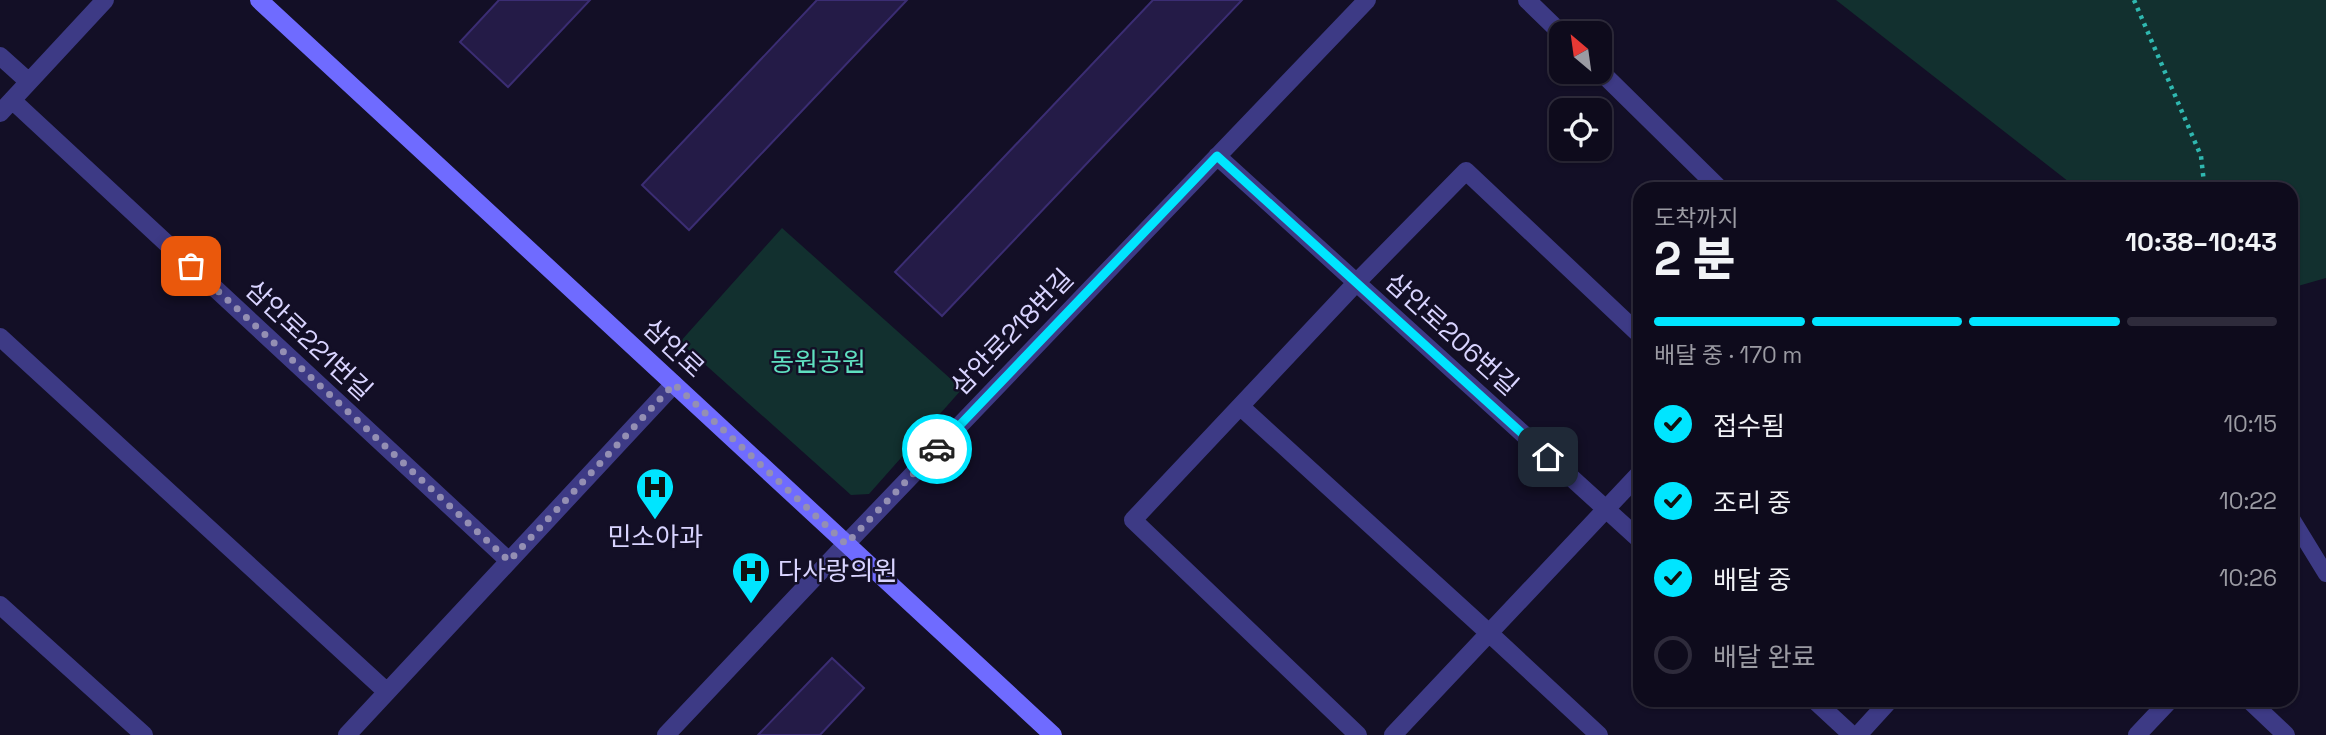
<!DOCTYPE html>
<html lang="ko">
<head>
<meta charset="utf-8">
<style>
  body { margin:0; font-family:"Space Grotesk","Noto Sans KR",sans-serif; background:#1c1929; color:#f1f3f6; height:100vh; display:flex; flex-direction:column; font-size:26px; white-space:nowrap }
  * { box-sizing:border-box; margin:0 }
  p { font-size:23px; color:#9b9ba3 }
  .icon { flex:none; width:38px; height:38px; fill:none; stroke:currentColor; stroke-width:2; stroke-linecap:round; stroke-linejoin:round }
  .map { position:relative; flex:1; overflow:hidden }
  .sheet { position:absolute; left:1633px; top:182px; width:665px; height:525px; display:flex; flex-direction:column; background:#0e0b1c; border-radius:21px; box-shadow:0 2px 5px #0004,0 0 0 2px #2e2b3b }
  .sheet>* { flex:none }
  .needle { width:46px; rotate:331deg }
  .buttons { position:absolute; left:1549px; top:21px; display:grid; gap:14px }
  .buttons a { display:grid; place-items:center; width:63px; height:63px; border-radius:14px; background:#0e0b1c; box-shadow:0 2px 5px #0004,0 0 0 2px #2e2b3b; font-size:35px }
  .pin { position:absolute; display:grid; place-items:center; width:60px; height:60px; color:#fff; margin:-30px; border-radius:14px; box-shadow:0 4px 10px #0006 }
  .courier { position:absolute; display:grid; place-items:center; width:70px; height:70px; margin:-35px; border:5px solid #00e5ff; border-radius:50%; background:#fff; color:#222; box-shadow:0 2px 9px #0007 }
  .overview em { font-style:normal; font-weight:800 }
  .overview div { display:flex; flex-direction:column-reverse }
  .overview { display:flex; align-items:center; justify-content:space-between; height:119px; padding:0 21px }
  h1 { font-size:46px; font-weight:800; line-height:52px }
  .bar { display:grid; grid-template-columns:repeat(4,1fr); gap:10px 7px; align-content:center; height:84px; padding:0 21px }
  .bar i { height:9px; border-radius:5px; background:#2e2b3b }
  .bar .current { background:#00e5ff }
  .bar p { grid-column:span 4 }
  ol { padding:0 21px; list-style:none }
  li { display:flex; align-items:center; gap:21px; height:77px }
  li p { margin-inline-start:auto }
  li .icon { padding:7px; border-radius:50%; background:#00e5ff; color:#111; stroke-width:4 }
  li:last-child { color:#9b9ba3 }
  li i { width:38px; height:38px; border:4px solid #2e2b3b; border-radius:50% }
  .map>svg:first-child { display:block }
  .green { fill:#12302f }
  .building { fill:#241b47; stroke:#3b2d73; stroke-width:2 }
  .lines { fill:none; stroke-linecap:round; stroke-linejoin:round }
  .path { stroke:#2fb8b0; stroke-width:4.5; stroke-dasharray:3.5 5; stroke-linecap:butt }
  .service { stroke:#3d3a85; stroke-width:16 }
  .minor { stroke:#3d3a85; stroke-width:18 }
  .secondary { stroke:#6f6bff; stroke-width:18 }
  .done { stroke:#948fb3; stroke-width:7; stroke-dasharray:0 12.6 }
  .route { stroke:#00e5ff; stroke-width:9 }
  .labels { text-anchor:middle; stroke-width:5; stroke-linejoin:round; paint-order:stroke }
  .street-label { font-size:26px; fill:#d9d4ff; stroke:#130f26 }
  .park-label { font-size:26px; fill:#5fe0c0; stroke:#130f26 }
  .poi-label { font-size:26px; fill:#d9d4ff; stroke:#130f26 }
</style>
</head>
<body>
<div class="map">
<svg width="2326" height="735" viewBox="0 0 2326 735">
  <rect width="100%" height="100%" fill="#130f26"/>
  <path class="green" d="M1836,0H2326V278L2291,288V189H2078Z
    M782,228L962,389L869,494L851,495L680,342Z"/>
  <path class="building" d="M499,0H590L508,87L460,42Z
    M817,0H907L689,230L642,185Z
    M1153,0H1242L942,316L895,272Z
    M832,658L864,688L820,735H758Z"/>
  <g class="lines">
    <path class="path" d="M2134,0L2201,156L2204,183L2202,189"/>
    <path class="service" d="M2291,517L2326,574"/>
    <path class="minor" d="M1527,0L1561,33
      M0,56L29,82
      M1600,71L1720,189
      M12,100L509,561
      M0,113L105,0
      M1217,156L1640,540
      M0,337L387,692
      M1241,407L1489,633L1599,735
      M0,605L144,735
      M1814,700L1852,735
      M2249,700L2286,735
      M347,735L674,384
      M666,735L846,544L1367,0
      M1358,735L1133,520L1356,283L1466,171L1640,335
      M1393,735L1640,473
      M1858,735L1890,700
      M2137,735L2170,700"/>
    <path class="secondary" d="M259,0L1053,735"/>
  </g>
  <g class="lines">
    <path class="done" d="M191,266L509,561L674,384L846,544L937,449"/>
    <path class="route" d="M937,449L1217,156L1548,457"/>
  </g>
  <defs>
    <symbol id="hospital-pin" viewBox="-11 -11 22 30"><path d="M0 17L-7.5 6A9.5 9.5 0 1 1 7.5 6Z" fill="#00e5ff" stroke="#130f26"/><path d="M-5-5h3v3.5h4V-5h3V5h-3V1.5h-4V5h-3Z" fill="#111"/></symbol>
  </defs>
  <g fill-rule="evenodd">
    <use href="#hospital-pin" x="633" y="465" width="44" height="60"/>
    <use href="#hospital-pin" x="729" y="549" width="44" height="60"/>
  </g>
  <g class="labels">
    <g class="street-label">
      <text transform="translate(1012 332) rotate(-46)" y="9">삼안로218번길</text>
      <text transform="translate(1452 334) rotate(42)" y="9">삼안로206번길</text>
      <text transform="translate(309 340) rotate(43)" y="9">삼안로221번길</text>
      <text transform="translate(674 348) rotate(43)" y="9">삼안로</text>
    </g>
    <g class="park-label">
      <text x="818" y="371">동원공원</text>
    </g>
    <g class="poi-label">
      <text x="655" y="546">민소아과</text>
      <text x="778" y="580" text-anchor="start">다사랑의원</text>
    </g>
  </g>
</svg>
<div class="buttons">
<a><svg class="needle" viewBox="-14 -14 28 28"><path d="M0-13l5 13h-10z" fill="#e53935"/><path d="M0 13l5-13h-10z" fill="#9b9ba3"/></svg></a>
<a><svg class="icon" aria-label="locate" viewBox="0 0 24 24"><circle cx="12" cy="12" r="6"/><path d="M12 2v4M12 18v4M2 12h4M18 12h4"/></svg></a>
</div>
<div class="pin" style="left:191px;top:266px;background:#ea580c"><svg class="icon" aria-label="bag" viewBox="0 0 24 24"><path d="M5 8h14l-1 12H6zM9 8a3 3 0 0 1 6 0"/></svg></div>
<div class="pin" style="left:1548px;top:457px;background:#1f2937"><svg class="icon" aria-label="home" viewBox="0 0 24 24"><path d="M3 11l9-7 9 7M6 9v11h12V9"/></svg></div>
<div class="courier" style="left:937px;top:449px"><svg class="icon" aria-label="car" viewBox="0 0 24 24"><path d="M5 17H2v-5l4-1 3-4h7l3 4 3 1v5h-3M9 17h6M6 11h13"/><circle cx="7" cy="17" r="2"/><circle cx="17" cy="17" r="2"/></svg></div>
<section class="sheet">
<div class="overview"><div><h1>2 분</h1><p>도착까지</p></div><em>10:38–10:43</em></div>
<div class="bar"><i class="current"></i><i class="current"></i><i class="current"></i><i></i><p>배달 중 · 170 m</p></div>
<ol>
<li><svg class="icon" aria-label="check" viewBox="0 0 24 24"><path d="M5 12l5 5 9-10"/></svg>접수됨<p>10:15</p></li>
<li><svg class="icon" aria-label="check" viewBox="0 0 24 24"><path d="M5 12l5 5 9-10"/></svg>조리 중<p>10:22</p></li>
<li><svg class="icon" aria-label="check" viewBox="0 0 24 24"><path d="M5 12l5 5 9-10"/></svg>배달 중<p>10:26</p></li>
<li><i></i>배달 완료</li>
</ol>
</section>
</div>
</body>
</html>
